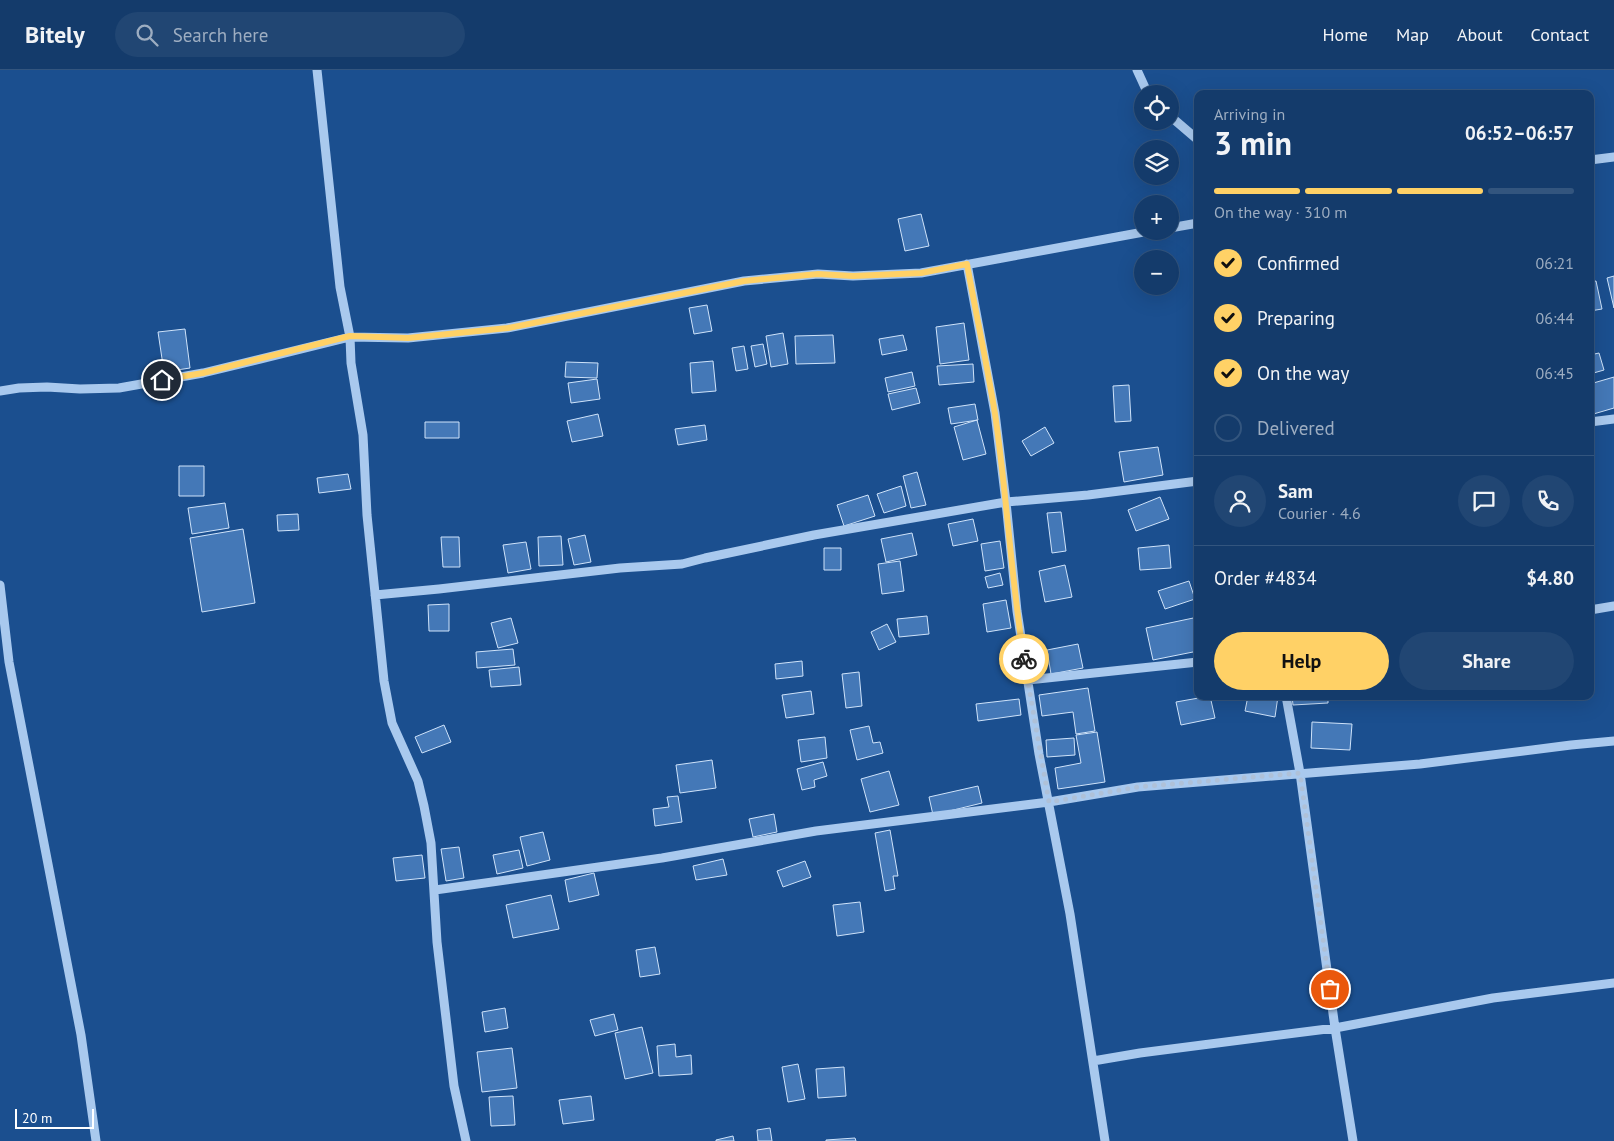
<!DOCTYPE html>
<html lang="en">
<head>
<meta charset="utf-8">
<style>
  body { margin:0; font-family:"PT Sans",sans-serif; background:#214673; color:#f1f3f6; height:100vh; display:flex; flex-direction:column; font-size:19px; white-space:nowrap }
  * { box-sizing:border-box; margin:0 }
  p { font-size:16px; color:#9dadc1 }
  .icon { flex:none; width:28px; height:28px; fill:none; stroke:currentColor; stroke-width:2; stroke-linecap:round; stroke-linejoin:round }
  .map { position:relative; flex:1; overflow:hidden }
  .sheet { position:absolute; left:1194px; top:20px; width:400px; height:610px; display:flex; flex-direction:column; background:#143b6b; border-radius:10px; box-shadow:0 5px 20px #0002,0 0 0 1px #33557e }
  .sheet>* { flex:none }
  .controls { position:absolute; left:1134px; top:15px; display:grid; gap:10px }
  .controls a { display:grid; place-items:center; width:45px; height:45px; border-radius:50%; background:#143b6b; box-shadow:0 5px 20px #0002,0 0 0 1px #33557e; font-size:25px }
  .scale { position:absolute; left:15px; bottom:12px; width:79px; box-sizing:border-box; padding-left:5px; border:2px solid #fff; border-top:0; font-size:14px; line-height:18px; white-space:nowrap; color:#fff; -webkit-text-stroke:4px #1b4f8f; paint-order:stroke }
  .pin { position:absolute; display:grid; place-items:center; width:42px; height:42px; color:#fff; margin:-21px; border:2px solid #fff; border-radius:50%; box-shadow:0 1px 5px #0007 }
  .courier { position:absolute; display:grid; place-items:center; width:50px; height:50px; margin:-25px; border:4px solid #ffd166; border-radius:50%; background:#fff; color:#222; box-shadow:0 1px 6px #0007 }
  .headline em { font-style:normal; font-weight:800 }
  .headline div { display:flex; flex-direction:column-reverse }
  .headline { display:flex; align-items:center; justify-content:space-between; height:85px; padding:0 20px }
  h1 { font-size:32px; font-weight:800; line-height:38px }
  .bar { display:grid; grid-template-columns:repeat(4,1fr); gap:8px 5px; align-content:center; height:60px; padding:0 20px }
  .bar i { height:6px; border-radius:4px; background:#33557e }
  .bar .active { background:#ffd166 }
  .bar p { grid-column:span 4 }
  .line { display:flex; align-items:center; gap:12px; padding:0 20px; border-top:1px solid #33557e }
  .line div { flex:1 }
  .round { display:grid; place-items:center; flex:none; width:52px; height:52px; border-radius:26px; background:#214673 }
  ol { padding:0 20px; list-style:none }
  li { display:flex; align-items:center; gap:15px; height:55px }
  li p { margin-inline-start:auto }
  li .icon { padding:5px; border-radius:50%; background:#ffd166; color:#111; stroke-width:4 }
  li:last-child { color:#9dadc1 }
  li i { width:28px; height:28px; border:2px solid #33557e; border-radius:50% }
  .primary-button { display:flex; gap:10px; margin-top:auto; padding:10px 20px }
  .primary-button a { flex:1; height:58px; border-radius:30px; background:#ffd166; color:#111; font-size:20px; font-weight:800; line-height:58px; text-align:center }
  .primary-button a+a { background:#214673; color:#f1f3f6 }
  header { display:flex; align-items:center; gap:30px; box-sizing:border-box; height:70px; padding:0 25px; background:#143b6b; border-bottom:1px solid #33557e }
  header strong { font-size:24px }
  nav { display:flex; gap:28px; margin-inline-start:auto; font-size:18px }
  .search { width:350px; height:45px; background:#214673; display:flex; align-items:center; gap:12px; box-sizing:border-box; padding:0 18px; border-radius:28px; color:#9dadc1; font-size:19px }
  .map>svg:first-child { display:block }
  .building { fill:#4478b7; stroke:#cfe3fa }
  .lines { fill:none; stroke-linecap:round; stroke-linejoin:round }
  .minor { stroke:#a9c9ee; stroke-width:9 }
  .done { stroke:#afc1d8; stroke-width:5; stroke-dasharray:0 9 }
  .route { stroke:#ffd166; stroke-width:6 }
</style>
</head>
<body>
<header>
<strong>Bitely</strong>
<div class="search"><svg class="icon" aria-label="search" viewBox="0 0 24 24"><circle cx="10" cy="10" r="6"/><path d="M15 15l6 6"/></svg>Search here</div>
<nav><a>Home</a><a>Map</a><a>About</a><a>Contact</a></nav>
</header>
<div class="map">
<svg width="1614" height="1071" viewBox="0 0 1614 1071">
  <rect width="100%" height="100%" fill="#1b4f8f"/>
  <path class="building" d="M921,144L929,176L905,181L898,149Z
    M1614,206V238L1607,208Z
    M1596,211L1602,239L1590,241V212Z
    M707,235L712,261L694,264L689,238Z
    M964,253L969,290L940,294L936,257Z
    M185,259L190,298L164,302L158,262Z
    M783,263L788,294L771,297L766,266Z
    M833,265L835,293L796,294L795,266Z
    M903,265L907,280L882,285L879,269Z
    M763,274L767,294L755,297L751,276Z
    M744,276L748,299L736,301L732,278Z
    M1599,283L1604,300L1590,304V285Z
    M713,291L716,321L692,323L690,293Z
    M566,292L598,293L597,308L565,307Z
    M973,294L974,312L939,315L937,296Z
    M912,302L915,316L888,322L885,308Z
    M1614,307V338L1590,345V314Z
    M597,309L600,329L571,333L568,313Z
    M1129,315L1131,351L1115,352L1113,316Z
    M916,318L920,333L892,340L888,324Z
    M975,334L978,350L951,354L948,338Z
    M598,344L603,366L572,372L567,351Z
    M977,350L986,384L963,390L954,357Z
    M425,352H459V368H425Z
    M705,355L707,370L678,375L675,359Z
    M1045,357L1054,373L1031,386L1022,371Z
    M1158,377L1163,405L1124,412L1119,382Z
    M179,396H204V426H179Z
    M917,402L926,435L911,438L903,406Z
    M348,404L351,419L319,423L317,408Z
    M901,416L906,436L884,443L877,424Z
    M868,425L875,446L844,456L837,435Z
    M1160,427L1169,449L1136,461L1128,440Z
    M225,433L229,458L192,464L188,438Z
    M1061,442L1066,481L1052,483L1047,443Z
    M298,444L299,460L278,461L277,445Z
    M973,449L978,471L953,476L948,454Z
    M243,459L255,533L202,542L190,468Z
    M912,463L917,485L886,492L881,469Z
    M585,465L591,492L574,495L568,469Z
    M561,466L563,495L539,496L538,467Z
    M441,467H459L460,497H443Z
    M1000,471L1004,498L985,501L981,474Z
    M526,472L531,499L508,503L503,475Z
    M1169,475L1171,498L1140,500L1138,478Z
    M824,478H841V500H824Z
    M900,491L904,521L882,524L878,494Z
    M1065,495L1072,527L1045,532L1039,501Z
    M1000,503L1003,515L988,518L985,507Z
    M1189,511L1195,529L1165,539L1158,521Z
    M1006,530L1011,558L987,562L983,534Z
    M449,534V561H429L428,535Z
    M927,546L929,564L899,567L897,549Z
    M1198,547V581L1153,590L1146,558Z
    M511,548L518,573L498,578L491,553Z
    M887,554L896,572L879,580L871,562Z
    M1078,574L1083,598L1051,604L1047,580Z
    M513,579L515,595L477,598L476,582Z
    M802,591L803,606L776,609L775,594Z
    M519,597L521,615L491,617L489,600Z
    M859,602L862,636L846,638L842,604Z
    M1088,618L1095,661L1076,664L1073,642L1042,646L1039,625Z
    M811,621L814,644L786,648L782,625Z
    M1210,626L1215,648L1181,655L1176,632Z
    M1248,626H1278L1275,647L1245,641Z
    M1292,626H1328V633L1293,635Z
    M1019,629L1021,645L978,651L976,634Z
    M1312,652L1352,654L1350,680L1311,678Z
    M444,655L451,672L422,683L415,667Z
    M869,656L873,673L880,672L883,683L857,690L850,660Z
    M1097,662L1105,712L1058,719L1055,698L1081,693L1076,665Z
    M825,667L827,688L801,692L798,670Z
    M1074,668L1075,685L1047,687L1046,670Z
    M712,690L716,718L680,723L676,695Z
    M823,692L827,706L814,710L815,717L802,720L797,699Z
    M889,701L899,735L870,742L861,709Z
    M978,716L982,733L933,745L929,727Z
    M678,726L682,752L655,756L653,739L669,737L667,727Z
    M774,744L777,762L753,767L749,749Z
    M890,760L898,806H893L895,819L885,821L875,763Z
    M543,762L550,790L527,796L520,767Z
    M459,777L464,808L446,811L441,779Z
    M519,780L523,798L497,804L493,785Z
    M422,785L425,808L396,811L393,788Z
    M723,789L727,805L696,810L693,796Z
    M805,791L811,807L783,817L777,801Z
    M594,803L599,825L569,832L565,810Z
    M551,825L559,859L513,868L506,835Z
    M860,832L864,862L837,866L833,835Z
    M655,877L660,904L640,907L636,880Z
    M505,938L508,958L485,962L482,942Z
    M614,944L618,960L595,966L590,950Z
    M642,957L653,1003L625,1009L615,963Z
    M675,974L676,987L691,985L692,1004L659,1006L657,976Z
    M512,978L517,1018L482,1022L477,982Z
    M798,994L805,1029L788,1032L782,997Z
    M844,997L846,1026L818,1028L816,999Z
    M513,1026L515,1055L491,1056L489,1027Z
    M591,1026L594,1050L563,1054L559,1030Z
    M770,1058L772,1071H758L757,1060Z
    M733,1066L734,1071H716V1070Z
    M855,1068L856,1071H826V1070Z"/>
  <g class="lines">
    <path class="minor" d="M317,0L340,217L350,267L351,293L363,365L367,445L384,611L392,653L418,711L424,736L431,773L437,872L454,1016L466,1071
      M1137,0L1148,24
      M1170,46L1198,70
      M1590,90L1614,87
      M1170,158L1198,153
      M967,194L995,343L1006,432L1017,541L1039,684L1070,844L1105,1071
      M0,321L19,318L47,317L80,319L119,318L203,303L350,267L408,268L507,258L744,211L818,204L853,206L921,203L1149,161
      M1590,352L1614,349
      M0,515L9,592L81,965L96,1071
      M375,525L439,519L620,498L682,494L705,488L814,465L1006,432L1088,425L1198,411
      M1590,540L1614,536
      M1028,610L1198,592
      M1286,626L1300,703L1335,958L1353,1071
      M435,820L662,788L816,761L1049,732L1138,717L1420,694L1571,675L1614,671
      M1093,991L1140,983L1335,958L1493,928L1614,913"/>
  </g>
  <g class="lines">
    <path class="done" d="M1024,589L1049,732L1138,717L1300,703L1330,919"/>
    <path class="route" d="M162,310L203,303L350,266L408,268L508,258L744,211L818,204L853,206L921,203L967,194C976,244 987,294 995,344C1007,425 1011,508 1024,589"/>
  </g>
</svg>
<div class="controls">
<a><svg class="icon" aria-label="locate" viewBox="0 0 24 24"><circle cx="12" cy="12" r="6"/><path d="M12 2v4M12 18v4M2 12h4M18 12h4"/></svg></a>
<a><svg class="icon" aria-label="layers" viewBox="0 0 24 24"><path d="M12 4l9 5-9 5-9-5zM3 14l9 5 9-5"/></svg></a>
<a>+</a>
<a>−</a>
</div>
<div class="scale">20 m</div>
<div class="pin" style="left:1330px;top:919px;background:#ea580c"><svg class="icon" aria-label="bag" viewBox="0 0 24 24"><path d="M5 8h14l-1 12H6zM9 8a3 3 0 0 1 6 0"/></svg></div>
<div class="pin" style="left:162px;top:310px;background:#1f2937"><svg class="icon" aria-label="home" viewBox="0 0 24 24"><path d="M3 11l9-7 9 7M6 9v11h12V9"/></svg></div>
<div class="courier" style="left:1024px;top:589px"><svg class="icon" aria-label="bike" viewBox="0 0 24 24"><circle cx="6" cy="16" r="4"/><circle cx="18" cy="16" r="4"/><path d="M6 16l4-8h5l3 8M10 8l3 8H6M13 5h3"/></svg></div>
<section class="sheet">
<div class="headline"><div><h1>3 min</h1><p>Arriving in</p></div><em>06:52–06:57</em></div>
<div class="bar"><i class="active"></i><i class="active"></i><i class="active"></i><i></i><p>On the way · 310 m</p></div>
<ol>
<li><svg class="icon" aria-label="check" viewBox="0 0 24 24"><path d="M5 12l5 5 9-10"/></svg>Confirmed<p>06:21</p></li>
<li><svg class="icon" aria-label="check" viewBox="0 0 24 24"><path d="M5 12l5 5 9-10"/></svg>Preparing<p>06:44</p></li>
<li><svg class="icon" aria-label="check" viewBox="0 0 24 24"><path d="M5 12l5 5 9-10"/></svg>On the way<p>06:45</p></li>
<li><i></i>Delivered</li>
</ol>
<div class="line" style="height:90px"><a class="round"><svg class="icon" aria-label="person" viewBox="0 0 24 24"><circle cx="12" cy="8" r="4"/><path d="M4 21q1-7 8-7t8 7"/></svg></a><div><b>Sam</b><p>Courier · 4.6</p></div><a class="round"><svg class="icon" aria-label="chat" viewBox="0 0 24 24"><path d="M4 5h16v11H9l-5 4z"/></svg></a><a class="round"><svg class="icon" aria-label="phone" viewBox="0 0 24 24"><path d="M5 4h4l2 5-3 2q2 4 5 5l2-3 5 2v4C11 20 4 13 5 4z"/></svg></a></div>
<div class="line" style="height:65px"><div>Order #4834</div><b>$4.80</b></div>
<div class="primary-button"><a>Help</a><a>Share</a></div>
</section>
</div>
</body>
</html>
